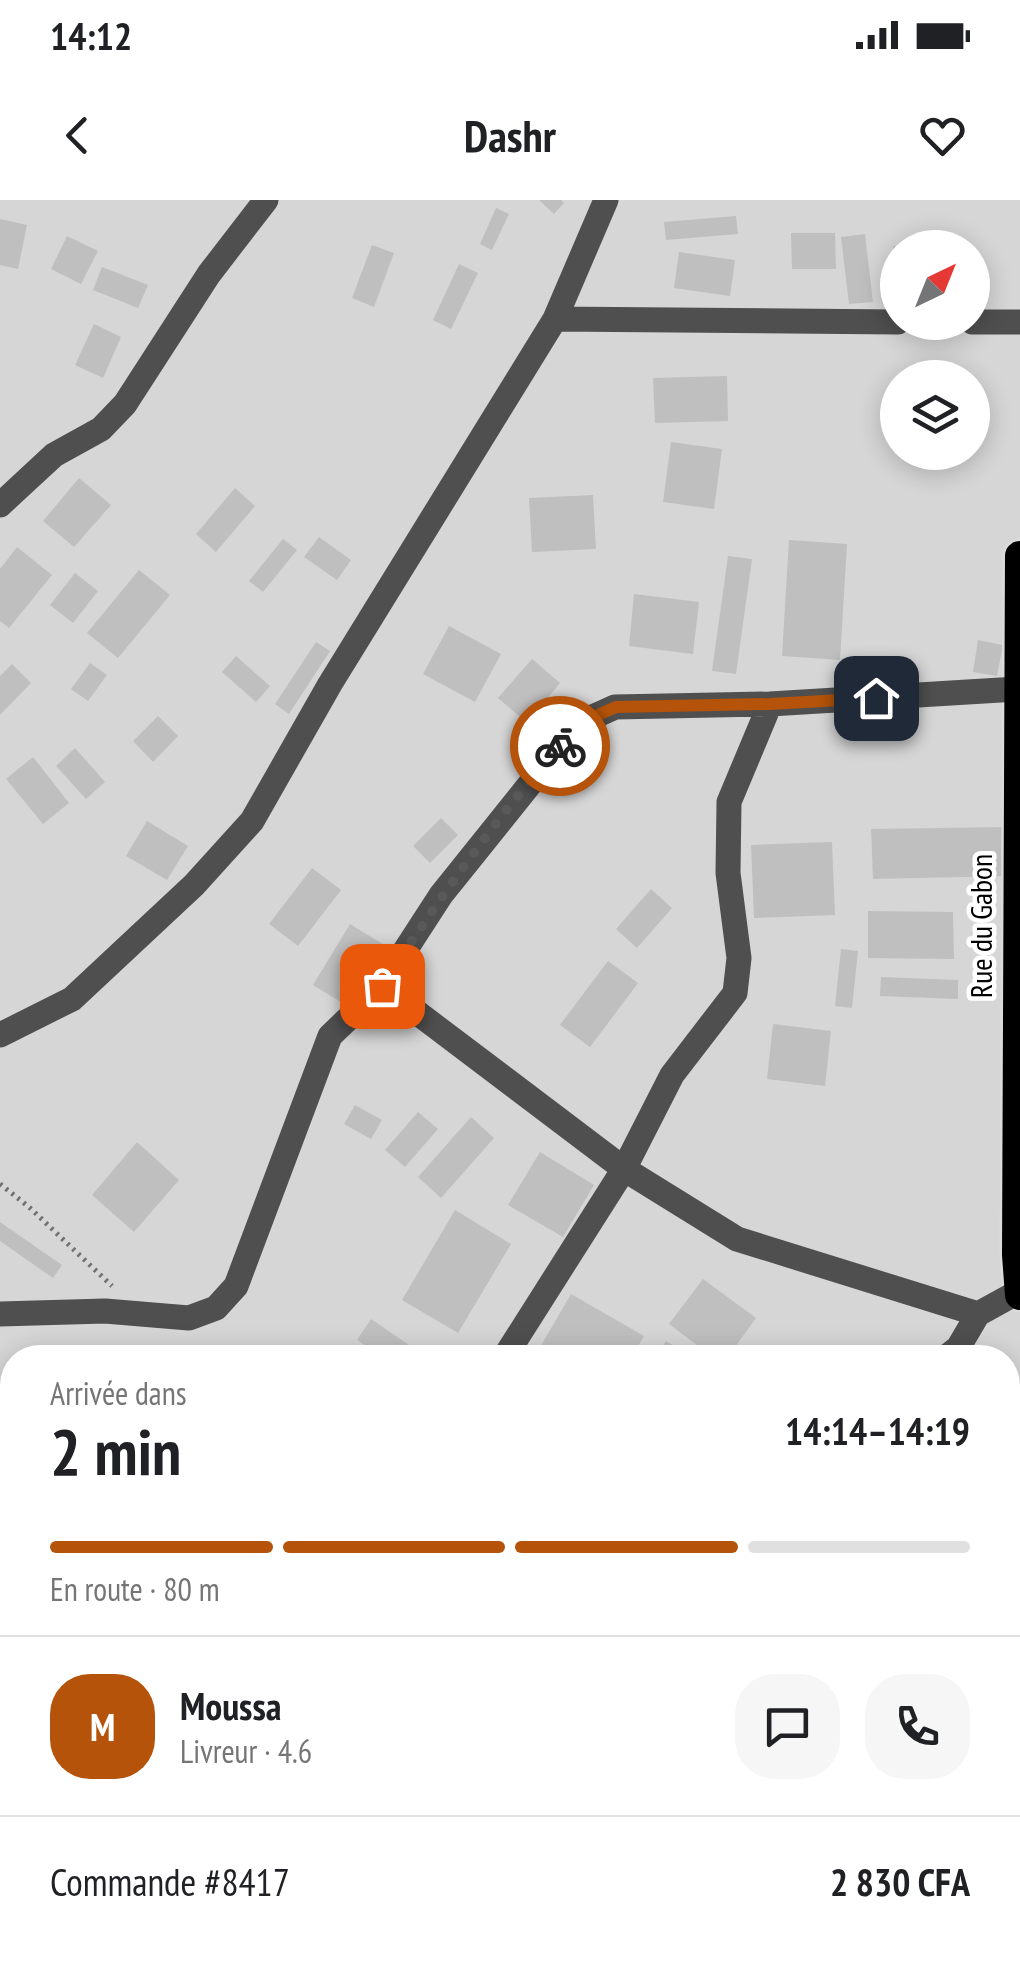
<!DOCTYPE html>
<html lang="fr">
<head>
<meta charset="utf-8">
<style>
  body { margin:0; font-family:"PT Sans Narrow",sans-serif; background:#f6f6f6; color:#202124; height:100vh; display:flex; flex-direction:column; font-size:38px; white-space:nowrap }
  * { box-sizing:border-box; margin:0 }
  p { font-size:32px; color:#757577 }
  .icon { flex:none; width:55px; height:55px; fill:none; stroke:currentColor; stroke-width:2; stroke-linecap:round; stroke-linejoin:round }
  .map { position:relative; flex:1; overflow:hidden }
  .panel { position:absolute; left:0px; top:1145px; width:1020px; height:622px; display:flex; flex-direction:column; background:#fff; border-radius:40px 40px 0 0; box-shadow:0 5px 25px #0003 }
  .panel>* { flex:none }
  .needle { width:65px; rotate:43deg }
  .tools { position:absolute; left:880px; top:30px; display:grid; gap:20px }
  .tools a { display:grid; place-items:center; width:110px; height:110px; border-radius:50%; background:#fff; box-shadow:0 5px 25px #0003; font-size:50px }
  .pin { position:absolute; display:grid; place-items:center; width:85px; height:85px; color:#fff; margin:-42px; border-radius:20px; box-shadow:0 5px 15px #0006 }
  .courier { position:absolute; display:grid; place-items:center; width:100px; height:100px; margin:-50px; border:8px solid #b45309; border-radius:50%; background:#fff; color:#222; box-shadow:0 2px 12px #0007 }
  .head em { font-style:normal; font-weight:800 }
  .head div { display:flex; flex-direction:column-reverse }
  .head { display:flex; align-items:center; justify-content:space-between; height:170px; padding:0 50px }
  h1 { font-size:65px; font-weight:800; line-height:75px }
  .bar { display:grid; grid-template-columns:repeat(4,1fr); gap:15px 10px; align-content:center; height:120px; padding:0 50px }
  .bar i { height:12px; border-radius:8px; background:#e0e0e0 }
  .bar .active { background:#b45309 }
  .bar p { grid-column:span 4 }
  .line { display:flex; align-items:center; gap:25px; padding:0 50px; border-top:2px solid #e0e0e0 }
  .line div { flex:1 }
  .round { display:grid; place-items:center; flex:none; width:105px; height:105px; border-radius:40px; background:#f6f6f6 }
  .status { display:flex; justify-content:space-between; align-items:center; height:70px; padding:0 50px; background:#fff; direction:ltr }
  .status svg { height:28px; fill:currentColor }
  header { display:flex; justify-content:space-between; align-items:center; height:130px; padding:0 50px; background:#fff; font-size:45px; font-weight:800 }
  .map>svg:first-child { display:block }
  .green { fill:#d6d6d6; fill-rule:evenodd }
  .building { fill:#bfbfbf }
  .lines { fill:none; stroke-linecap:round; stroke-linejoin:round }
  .highway-casing { stroke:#dbdbdb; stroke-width:35 }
  .path { stroke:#717171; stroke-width:5; stroke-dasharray:2.5 5; stroke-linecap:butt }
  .minor { stroke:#4f4f4f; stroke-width:25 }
  .highway { stroke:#000; stroke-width:30 }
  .done { stroke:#595959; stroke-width:10; stroke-dasharray:0 18 }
  .route { stroke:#b45309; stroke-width:12 }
  .labels { text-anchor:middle; stroke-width:9; stroke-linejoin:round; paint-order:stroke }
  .street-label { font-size:30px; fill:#000; stroke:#fff }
</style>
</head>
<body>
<div class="status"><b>14:12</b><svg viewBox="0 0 49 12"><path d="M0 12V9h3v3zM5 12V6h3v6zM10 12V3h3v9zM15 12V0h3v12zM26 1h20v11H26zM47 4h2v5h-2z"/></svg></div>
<header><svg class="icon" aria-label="back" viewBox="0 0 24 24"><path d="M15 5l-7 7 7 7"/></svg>Dashr<svg class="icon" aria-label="heart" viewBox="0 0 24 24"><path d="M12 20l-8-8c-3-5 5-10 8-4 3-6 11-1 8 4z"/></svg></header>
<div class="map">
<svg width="1020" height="1767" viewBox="0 0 1020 1767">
  <rect width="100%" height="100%" fill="#fff"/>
  <path class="green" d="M0,0H1020V1767H0ZM898,48H972V122H898ZM898,178H972V252H898ZM12,1158H1008V1755H12Z"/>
  <path class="building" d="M539,0H561L564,3L554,14Z
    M496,8L509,14L492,50L480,44Z
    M736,16L738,34L666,40L664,22Z
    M0,19L27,25L18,69L0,65Z
    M791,33H835L836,69H792Z
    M865,34L873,102L849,104L841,37Z
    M67,36L98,51L81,84L51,69Z
    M372,45L394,53L374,107L352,98Z
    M893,46H898V106H894Z
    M679,52L735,60L730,96L674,88Z
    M459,64L478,73L451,129L433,120Z
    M102,67L148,85L138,108L93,90Z
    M94,124L121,137L103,178L75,165Z
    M727,176L728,221L655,223L653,178Z
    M671,242L722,249L714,309L663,302Z
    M79,278L111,305L74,347L43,321Z
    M235,288L255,306L216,352L196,334Z
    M593,295L596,349L532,352L529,298Z
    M319,337L351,360L337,380L304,357Z
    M283,339L297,350L263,392L249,381Z
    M789,340L847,344L840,460L782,456Z
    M17,347L52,375L9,428L0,421V369Z
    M728,356L752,359L736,474L712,471Z
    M139,370L170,395L118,458L87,433Z
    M75,373L98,391L73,423L50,405Z
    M634,394L699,402L693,454L629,446Z
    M449,426L501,454L475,502L423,474Z
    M978,440L1003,445L997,476L973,472Z
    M316,442L330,451L289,514L275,504Z
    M236,456L270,486L256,502L222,472Z
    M532,459L560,483L527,523L498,498Z
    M90,463L107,475L88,501L71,489Z
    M12,464L31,483L0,515V476Z
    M158,516L178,536L153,562L133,541Z
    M75,548L105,582L86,599L56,566Z
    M33,557L69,603L43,624L6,579Z
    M441,618L458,635L430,663L413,646Z
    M147,621L188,646L167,680L126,656Z
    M1008,627L1009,676L873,679L871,629Z
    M832,642L835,715L754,718L751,645Z
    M312,668L341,690L298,746L269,724Z
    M651,689L672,708L637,748L616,729Z
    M868,711L953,712L954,759L868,758Z
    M350,724L386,746L349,807L313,785Z
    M841,749L858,751L852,808L835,806Z
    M608,761L638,783L590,847L560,825Z
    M881,777L958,780V799L880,796Z
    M773,824L831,831L825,886L767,879Z
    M355,905L382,920L371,939L344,924Z
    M418,912L438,929L405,967L385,950Z
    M471,917L494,938L441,998L418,977Z
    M137,942L179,980L134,1032L92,995Z
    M540,952L594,985L563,1037L508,1005Z
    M455,1010L511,1044L458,1133L402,1100Z
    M0,1022L62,1065L53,1078L0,1041Z
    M703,1079L756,1118L727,1158H714L669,1124Z
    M571,1094L644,1136L631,1158H554L539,1149Z
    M371,1119L428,1158H383L357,1140Z
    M666,1141L694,1158H654Z
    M12,1339V1373L2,1375L0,1342Z
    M6,1390H12V1426H7Z
    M0,1513H10L9,1597L0,1598Z
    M59,1755H94L95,1763L60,1766Z
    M980,1761V1767H912V1762Z"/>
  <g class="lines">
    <defs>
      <path id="highway" d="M1020,356L1017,1055L1020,1095"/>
    </defs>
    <use href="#highway" class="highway-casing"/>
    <path class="path" d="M0,984L29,1007L112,1086"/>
    <path class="minor" d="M555,119L898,122
      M972,122H1020
      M0,305L54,255L101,229L125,204L209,74L266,0
      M382,786L624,969L737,1039L978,1114
      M0,835L72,799L194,685L252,621L330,484L555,119L606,0
      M0,1114L105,1111L189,1118L216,1108L236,1086L330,836L382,786L441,695L558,549L584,521L615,507L770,504
      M504,1158L624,969L672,875L735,793L739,758L728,673L729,602L770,504L1017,489
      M945,1158L958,1148L978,1114L1020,1091
      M1008,1219L1020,1218
      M1008,1445L1020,1444
      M0,1482H12
      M183,1767V1755
      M380,1767V1755"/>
    <use href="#highway" class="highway"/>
  </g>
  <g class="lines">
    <path class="done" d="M382,786C437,702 493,622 560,546"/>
    <path class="route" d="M560,546L584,521L616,507L770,504L876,498"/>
  </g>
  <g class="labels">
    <g class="street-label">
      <text transform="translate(982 726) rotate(-90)" y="10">Rue du Gabon</text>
    </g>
  </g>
</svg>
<div class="tools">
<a><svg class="needle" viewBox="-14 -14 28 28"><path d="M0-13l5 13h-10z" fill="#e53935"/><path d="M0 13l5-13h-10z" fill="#757577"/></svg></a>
<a><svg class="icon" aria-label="layers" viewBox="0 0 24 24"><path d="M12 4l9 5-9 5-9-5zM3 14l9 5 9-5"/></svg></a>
</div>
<div class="pin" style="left:382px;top:786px;background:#ea580c"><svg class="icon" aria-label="bag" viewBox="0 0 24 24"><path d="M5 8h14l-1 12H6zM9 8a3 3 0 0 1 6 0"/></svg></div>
<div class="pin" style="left:876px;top:498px;background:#1f2937"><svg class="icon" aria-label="home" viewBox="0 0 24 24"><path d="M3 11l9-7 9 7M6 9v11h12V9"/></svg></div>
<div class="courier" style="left:560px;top:546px"><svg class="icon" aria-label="bike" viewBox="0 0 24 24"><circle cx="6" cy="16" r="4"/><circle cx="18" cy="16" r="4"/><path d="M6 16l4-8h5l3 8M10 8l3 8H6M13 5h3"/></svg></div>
<section class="panel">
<div class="head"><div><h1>2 min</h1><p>Arrivée dans</p></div><em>14:14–14:19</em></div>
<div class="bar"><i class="active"></i><i class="active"></i><i class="active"></i><i></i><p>En route · 80 m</p></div>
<div class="line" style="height:180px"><b class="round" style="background:#b45309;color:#fff">M</b><div><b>Moussa</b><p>Livreur · 4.6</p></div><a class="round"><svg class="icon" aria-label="chat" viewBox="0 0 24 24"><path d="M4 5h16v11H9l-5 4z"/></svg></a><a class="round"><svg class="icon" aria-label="phone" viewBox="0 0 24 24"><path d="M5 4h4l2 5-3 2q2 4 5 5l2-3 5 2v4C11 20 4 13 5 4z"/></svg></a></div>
<div class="line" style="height:130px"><div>Commande #8417</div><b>2 830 CFA</b></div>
</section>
</div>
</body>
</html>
